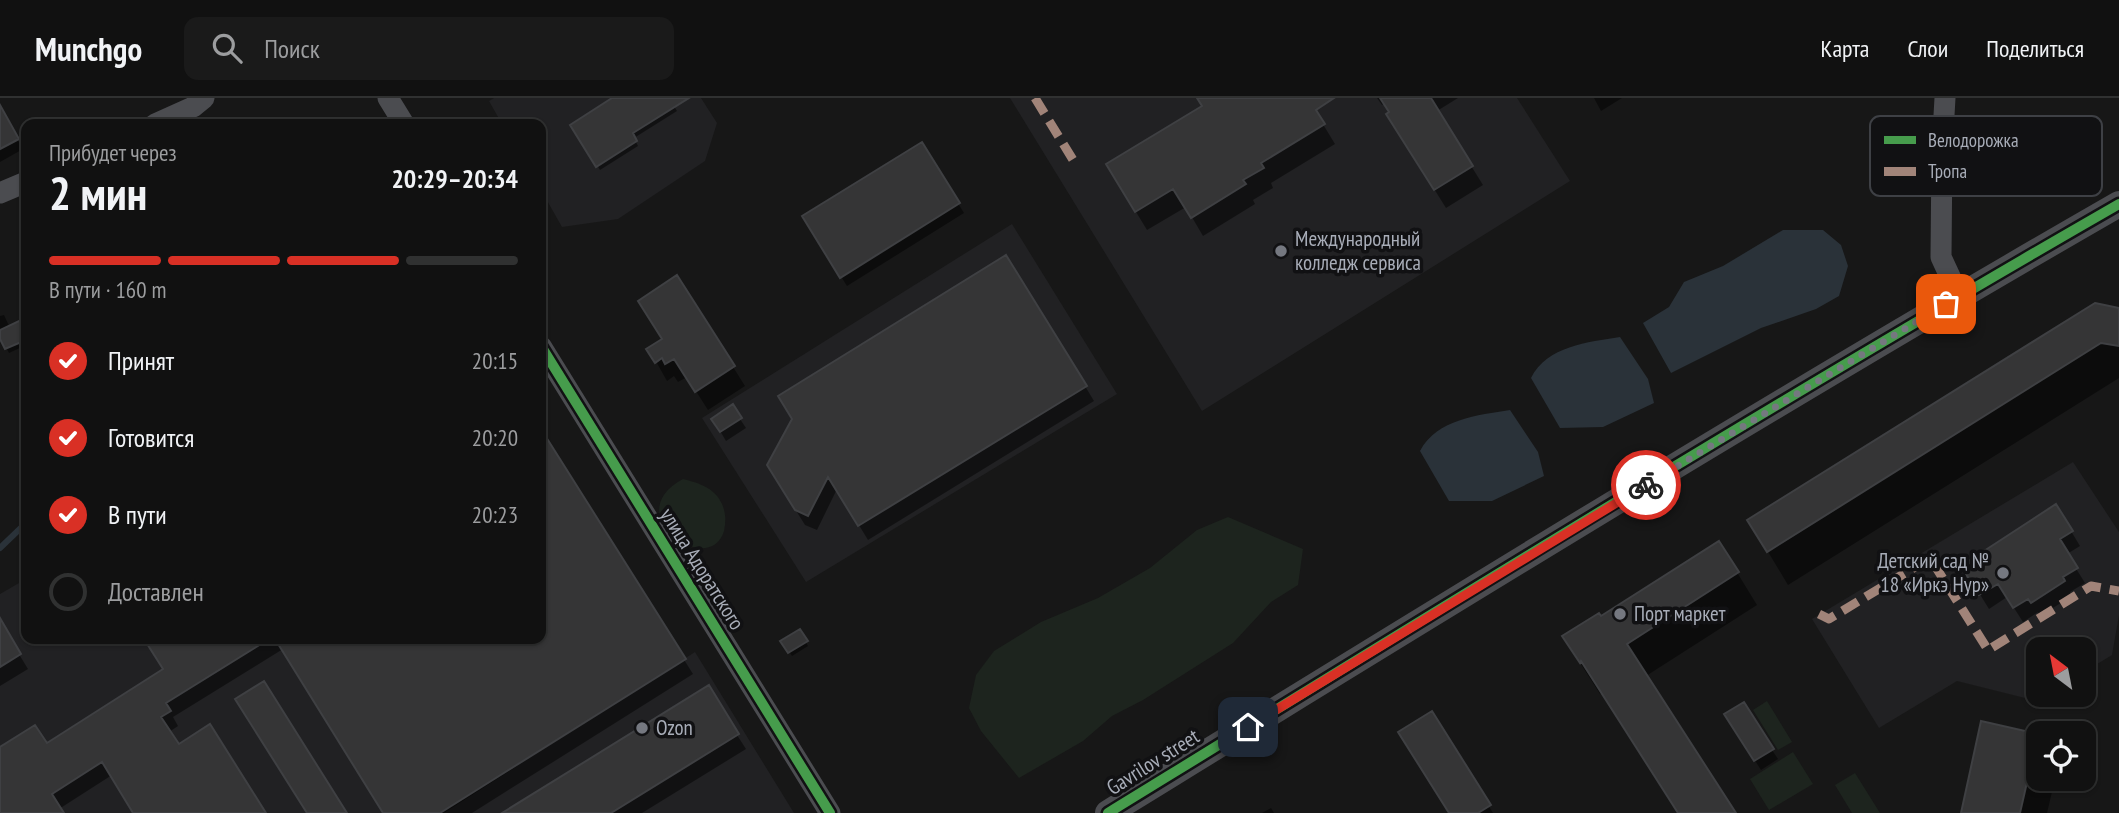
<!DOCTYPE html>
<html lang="ru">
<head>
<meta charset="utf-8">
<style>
  body { margin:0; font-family:"PT Sans Narrow",sans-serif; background:#1a1a1a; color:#f1f3f6; height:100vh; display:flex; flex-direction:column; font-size:26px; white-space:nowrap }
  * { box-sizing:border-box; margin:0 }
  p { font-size:23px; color:#9c9d9f }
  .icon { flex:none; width:38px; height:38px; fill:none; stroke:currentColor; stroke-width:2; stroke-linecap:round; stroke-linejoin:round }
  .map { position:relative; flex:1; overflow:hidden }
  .side { position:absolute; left:21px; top:21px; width:525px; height:525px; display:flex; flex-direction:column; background:#111; border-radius:14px; box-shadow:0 2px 5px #0004,0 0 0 2px #303131 }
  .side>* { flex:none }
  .needle { width:46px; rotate:328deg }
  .controls { position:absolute; left:2026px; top:539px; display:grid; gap:14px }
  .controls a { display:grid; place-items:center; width:70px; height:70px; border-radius:14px; background:#111; box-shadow:0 2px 5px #0004,0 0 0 2px #303131; font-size:35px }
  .pin { position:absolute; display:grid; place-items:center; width:60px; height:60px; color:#fff; margin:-30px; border-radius:14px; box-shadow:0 4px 10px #0006 }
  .courier { position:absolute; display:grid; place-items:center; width:70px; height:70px; margin:-35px; border:5px solid #d93025; border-radius:50%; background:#fff; color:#222; box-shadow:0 2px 9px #0007 }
  .overview em { font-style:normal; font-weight:800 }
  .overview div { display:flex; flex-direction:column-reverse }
  .overview { display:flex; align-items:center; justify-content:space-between; height:119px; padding:0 28px }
  h1 { font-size:46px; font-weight:800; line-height:52px }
  .bar { display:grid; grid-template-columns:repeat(4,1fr); gap:10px 7px; align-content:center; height:84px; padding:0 28px }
  .bar i { height:9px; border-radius:5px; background:#303131 }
  .bar .current { background:#d93025 }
  .bar p { grid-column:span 4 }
  ol { padding:0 28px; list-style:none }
  li { display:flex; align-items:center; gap:21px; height:77px }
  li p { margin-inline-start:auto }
  li .icon { padding:7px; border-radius:50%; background:#d93025; color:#fff; stroke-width:4 }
  li:last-child { color:#9c9d9f }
  li i { width:38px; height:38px; border:4px solid #303131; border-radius:50% }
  header { display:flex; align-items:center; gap:42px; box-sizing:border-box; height:98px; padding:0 35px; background:#111; border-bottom:2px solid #303131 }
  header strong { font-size:33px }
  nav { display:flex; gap:38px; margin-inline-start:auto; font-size:24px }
  .search { width:490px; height:63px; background:#1a1a1a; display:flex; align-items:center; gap:18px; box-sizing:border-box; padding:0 24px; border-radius:14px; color:#9c9d9f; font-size:26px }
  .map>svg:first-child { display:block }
  .built { fill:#212123 }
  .green { fill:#1d241e }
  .water { fill:#2a3239 }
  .shadow { fill:#0007 }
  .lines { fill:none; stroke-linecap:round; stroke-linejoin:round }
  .stream { stroke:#2a3239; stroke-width:6 }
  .building { fill:#353536; stroke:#3f4043; stroke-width:2 }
  .minor { stroke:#4b4c50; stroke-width:21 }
  .tertiary { stroke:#4b4c50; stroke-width:26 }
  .quiet { stroke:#a18479; stroke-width:9; stroke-dasharray:18 9; stroke-linecap:butt }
  .cycleway-casing { stroke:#111113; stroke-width:15 }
  .cycleway { stroke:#469c4c; stroke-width:10 }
  .done { stroke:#757880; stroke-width:7; stroke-dasharray:0 12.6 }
  .route { stroke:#d93025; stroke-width:9 }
  .poi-dot { fill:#757880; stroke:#111113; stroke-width:2.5 }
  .labels { text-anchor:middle; stroke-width:7; stroke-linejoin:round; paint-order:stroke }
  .poi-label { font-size:21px; fill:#a8adb8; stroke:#111113; text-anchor:start }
  .street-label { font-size:21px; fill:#a8adb8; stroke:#111113 }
  .key { fill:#111113; stroke:#3e4045; stroke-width:2 }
  .key-label { font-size:19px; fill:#a8adb8 }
</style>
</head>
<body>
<header>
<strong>Munchgo</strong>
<div class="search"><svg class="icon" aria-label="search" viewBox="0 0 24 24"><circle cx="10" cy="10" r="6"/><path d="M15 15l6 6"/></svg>Поиск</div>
<nav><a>Карта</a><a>Слои</a><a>Поделиться</a></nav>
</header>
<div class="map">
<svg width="2119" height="715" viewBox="0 0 2119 715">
  <rect width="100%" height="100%" fill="#171717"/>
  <path class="built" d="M494,0H701L717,25L705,63L618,121L562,129L541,92V26H502L489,3Z
    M1010,0H1517L1570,83L1202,313Z
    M1012,126L1117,296L806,484L702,320Z
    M2073,364L2119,434V517L2112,557L2084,574V551H2039V597H2046L2037,603L1957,583L1879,630L1812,521Z
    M26,481V541H319L428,715H0V496Z
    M695,554L794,715H444Z"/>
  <path class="green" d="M683,381C699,385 715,390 722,406C726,415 726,424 724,433C710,481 616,417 683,381Z
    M1228,419L1303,451L1298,487L1271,504L1233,545L1143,602L1112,618L1083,643L1019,680L981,633L969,610L976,577L994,553L1041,524L1098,500L1150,470L1197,432Z
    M1767,603L1792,644L1778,652L1753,612Z
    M1793,654L1813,686L1769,712L1750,681Z
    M1855,675L1880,715H1852L1835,687Z"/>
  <path class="water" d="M1783,132H1823L1841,147L1848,168L1839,198L1816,211L1761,230L1671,275L1643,225L1669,209L1684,184L1723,168Z
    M1620,239L1648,281L1654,305L1603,329L1560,330L1531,280C1547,248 1588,244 1620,239Z
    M1510,312L1538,354L1544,378L1492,403H1449L1420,353C1437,321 1478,317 1510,312Z"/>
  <path class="shadow" d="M625,0H669L677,13L634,40L638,48L600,72L572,27Z
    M1199,0H1307L1335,46L1271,85L1273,90L1253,102L1255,106L1203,138L1186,109L1147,132L1119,86L1204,9Z
    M1377,0H1458L1437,13L1483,87L1446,110L1399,35L1391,15L1385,5L1382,7Z
    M1594,0H1622L1601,13Z
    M0,12L23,51L0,64Z
    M921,46L964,115L847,188L804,119Z
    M677,180L745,288L708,312L687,279L678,284L674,278L667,283L649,251L664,242Z
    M2119,212V280L1788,487L1749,422Z
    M4,217L10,230L21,225L26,236V247L9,255L0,238V218Z
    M1085,288L1094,303L868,442L837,391L817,432L805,427L777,382Z
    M713,321H740L746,330L726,343Z
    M541,334L693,576L472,715H386L283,551L173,619L178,628L169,634L178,649L264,715H134L112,677L59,711L62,715H0V651L46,648L165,571L146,541H541Z
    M2056,408L2080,448L2067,456L2085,485L2070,494L2072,498L2040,518L2038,514L2023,524L2007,499L1989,511L1963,469Z
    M1719,445L1757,507L1646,578L1734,715H1678L1602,595L1600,596L1584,571L1565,539L1600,521Z
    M0,525L28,571L0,588Z
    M799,533L808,548L792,558L783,543Z
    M1431,615L1493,715H1450Z
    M1732,626L1772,652L1778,661L1761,672Z
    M737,637L746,651L642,715H506Z
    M2037,637L2039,681H2055L2047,715H1962Z
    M1271,710L1274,715H1262Z"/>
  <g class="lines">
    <path class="stream" d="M0,450L26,425"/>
  </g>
  <path class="building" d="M612,0H689L633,35L637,43L596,69L570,27Z
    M1197,0H1334L1316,12L1325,26L1261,65L1264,70L1243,82L1246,86L1191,120L1173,91L1135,114L1106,66L1202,8Z
    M1380,0H1431L1473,68L1434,92L1386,16L1389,14Z
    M0,7L19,41L0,51Z
    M922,44L960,105L840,180L802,118Z
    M1006,157L1087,288L858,428L828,379L808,418L795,412L767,367L792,321L778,298Z
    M677,177L735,268L695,294L674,261L665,266L662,260L655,265L646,251L662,241L638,203Z
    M2095,205L2119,210V248L2101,245L1767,454L1747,422Z
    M21,222L26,233V242L5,251L0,241V232Z
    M733,306L742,320L720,334L711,321Z
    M541,331L686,561L440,715H383L275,541H541Z
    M2056,406L2073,433L2060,441L2078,470L2063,479L2065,483L2031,505L2028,501L2013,510L1998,486L1979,497L1961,468Z
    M1719,443L1739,474L1627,546L1736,715H1678L1581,563L1580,565L1562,538L1599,515L1601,518Z
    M0,520L21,556L0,569Z
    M800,531L808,543L788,555L780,543Z
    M144,541H269L166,605L171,613L161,619L179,646L210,626L266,715H133L102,664L52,696L64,715H0V649L35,627L47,645L163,571Z
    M264,583L347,715H307L235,601Z
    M709,587L739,636L611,715H502Z
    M1744,604L1774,651L1754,663L1724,616Z
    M1432,613L1491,707L1478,715H1449L1398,634Z
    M1981,623L2038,636L2020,715H1961Z"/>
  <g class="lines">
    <path class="minor" d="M388,0L404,26
      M1945,0L1942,52L1941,159L1959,198
      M155,26L193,9L204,0
      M0,95L26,84
      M541,248L830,715"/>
    <path class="tertiary" d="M1108,715C1443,509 1778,302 2119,106"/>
    <path class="quiet" d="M1035,0L1075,65
      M1819,516L1829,521L1930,460L1988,552L2091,488L2119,493"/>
    <defs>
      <path id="cycleway" d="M541,248L830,715
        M1108,715C1443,509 1778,302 2119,106"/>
    </defs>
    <use href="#cycleway" class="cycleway-casing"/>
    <use href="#cycleway" class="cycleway"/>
  </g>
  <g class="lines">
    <path class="done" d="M1646,387L1946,206"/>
    <path class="route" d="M1248,629L1646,387"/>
  </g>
  <g class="poi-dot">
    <circle cx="1281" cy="153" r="7"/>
    <circle cx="2003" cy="475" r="7"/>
    <circle cx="1620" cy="516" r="7"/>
    <circle cx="642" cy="630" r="7"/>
  </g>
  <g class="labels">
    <g class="poi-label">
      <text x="1295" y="148">Международный<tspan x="1295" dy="24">колледж сервиса</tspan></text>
      <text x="1989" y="470" text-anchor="end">Детский сад №<tspan x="1989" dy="24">18 «Иркэ Нур»</tspan></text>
      <text x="1634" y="523">Порт маркет</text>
      <text x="656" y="637">Ozon</text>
    </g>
    <g class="street-label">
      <text transform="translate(702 471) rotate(58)" y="7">улица Адоратского</text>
      <text transform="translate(1153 664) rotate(-32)" y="7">Gavrilov street</text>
    </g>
  </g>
  <rect x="1870" y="18" width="232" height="80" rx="10" class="key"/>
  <rect x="1884" y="38" width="32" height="8" fill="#469c4c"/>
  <rect x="1884" y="69" width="32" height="9" fill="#a18479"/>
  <g class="key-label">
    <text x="1928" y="49">Велодорожка</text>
    <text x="1928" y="80">Тропа</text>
  </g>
</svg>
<div class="controls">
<a><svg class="needle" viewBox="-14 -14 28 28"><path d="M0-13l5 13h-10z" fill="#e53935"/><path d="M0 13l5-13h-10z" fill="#9c9d9f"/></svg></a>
<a><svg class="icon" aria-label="locate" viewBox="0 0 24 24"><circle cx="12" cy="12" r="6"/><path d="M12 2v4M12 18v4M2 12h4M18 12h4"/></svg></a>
</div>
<div class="pin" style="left:1946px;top:206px;background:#ea580c"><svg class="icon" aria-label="bag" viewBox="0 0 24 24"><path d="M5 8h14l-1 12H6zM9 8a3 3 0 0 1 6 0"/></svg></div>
<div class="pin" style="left:1248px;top:629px;background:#1f2937"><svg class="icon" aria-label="home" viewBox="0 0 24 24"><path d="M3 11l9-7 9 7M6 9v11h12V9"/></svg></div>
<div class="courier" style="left:1646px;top:387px"><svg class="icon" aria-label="bike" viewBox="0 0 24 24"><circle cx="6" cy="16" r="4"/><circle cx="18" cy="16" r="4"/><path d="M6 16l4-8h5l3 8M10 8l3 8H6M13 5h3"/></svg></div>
<section class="side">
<div class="overview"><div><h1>2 мин</h1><p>Прибудет через</p></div><em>20:29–20:34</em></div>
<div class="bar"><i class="current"></i><i class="current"></i><i class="current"></i><i></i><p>В пути · 160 m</p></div>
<ol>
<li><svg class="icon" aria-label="check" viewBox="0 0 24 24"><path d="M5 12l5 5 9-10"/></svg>Принят<p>20:15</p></li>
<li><svg class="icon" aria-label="check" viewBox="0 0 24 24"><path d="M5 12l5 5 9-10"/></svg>Готовится<p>20:20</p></li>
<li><svg class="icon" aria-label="check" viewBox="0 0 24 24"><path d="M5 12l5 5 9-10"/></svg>В пути<p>20:23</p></li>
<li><i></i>Доставлен</li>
</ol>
</section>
</div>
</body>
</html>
